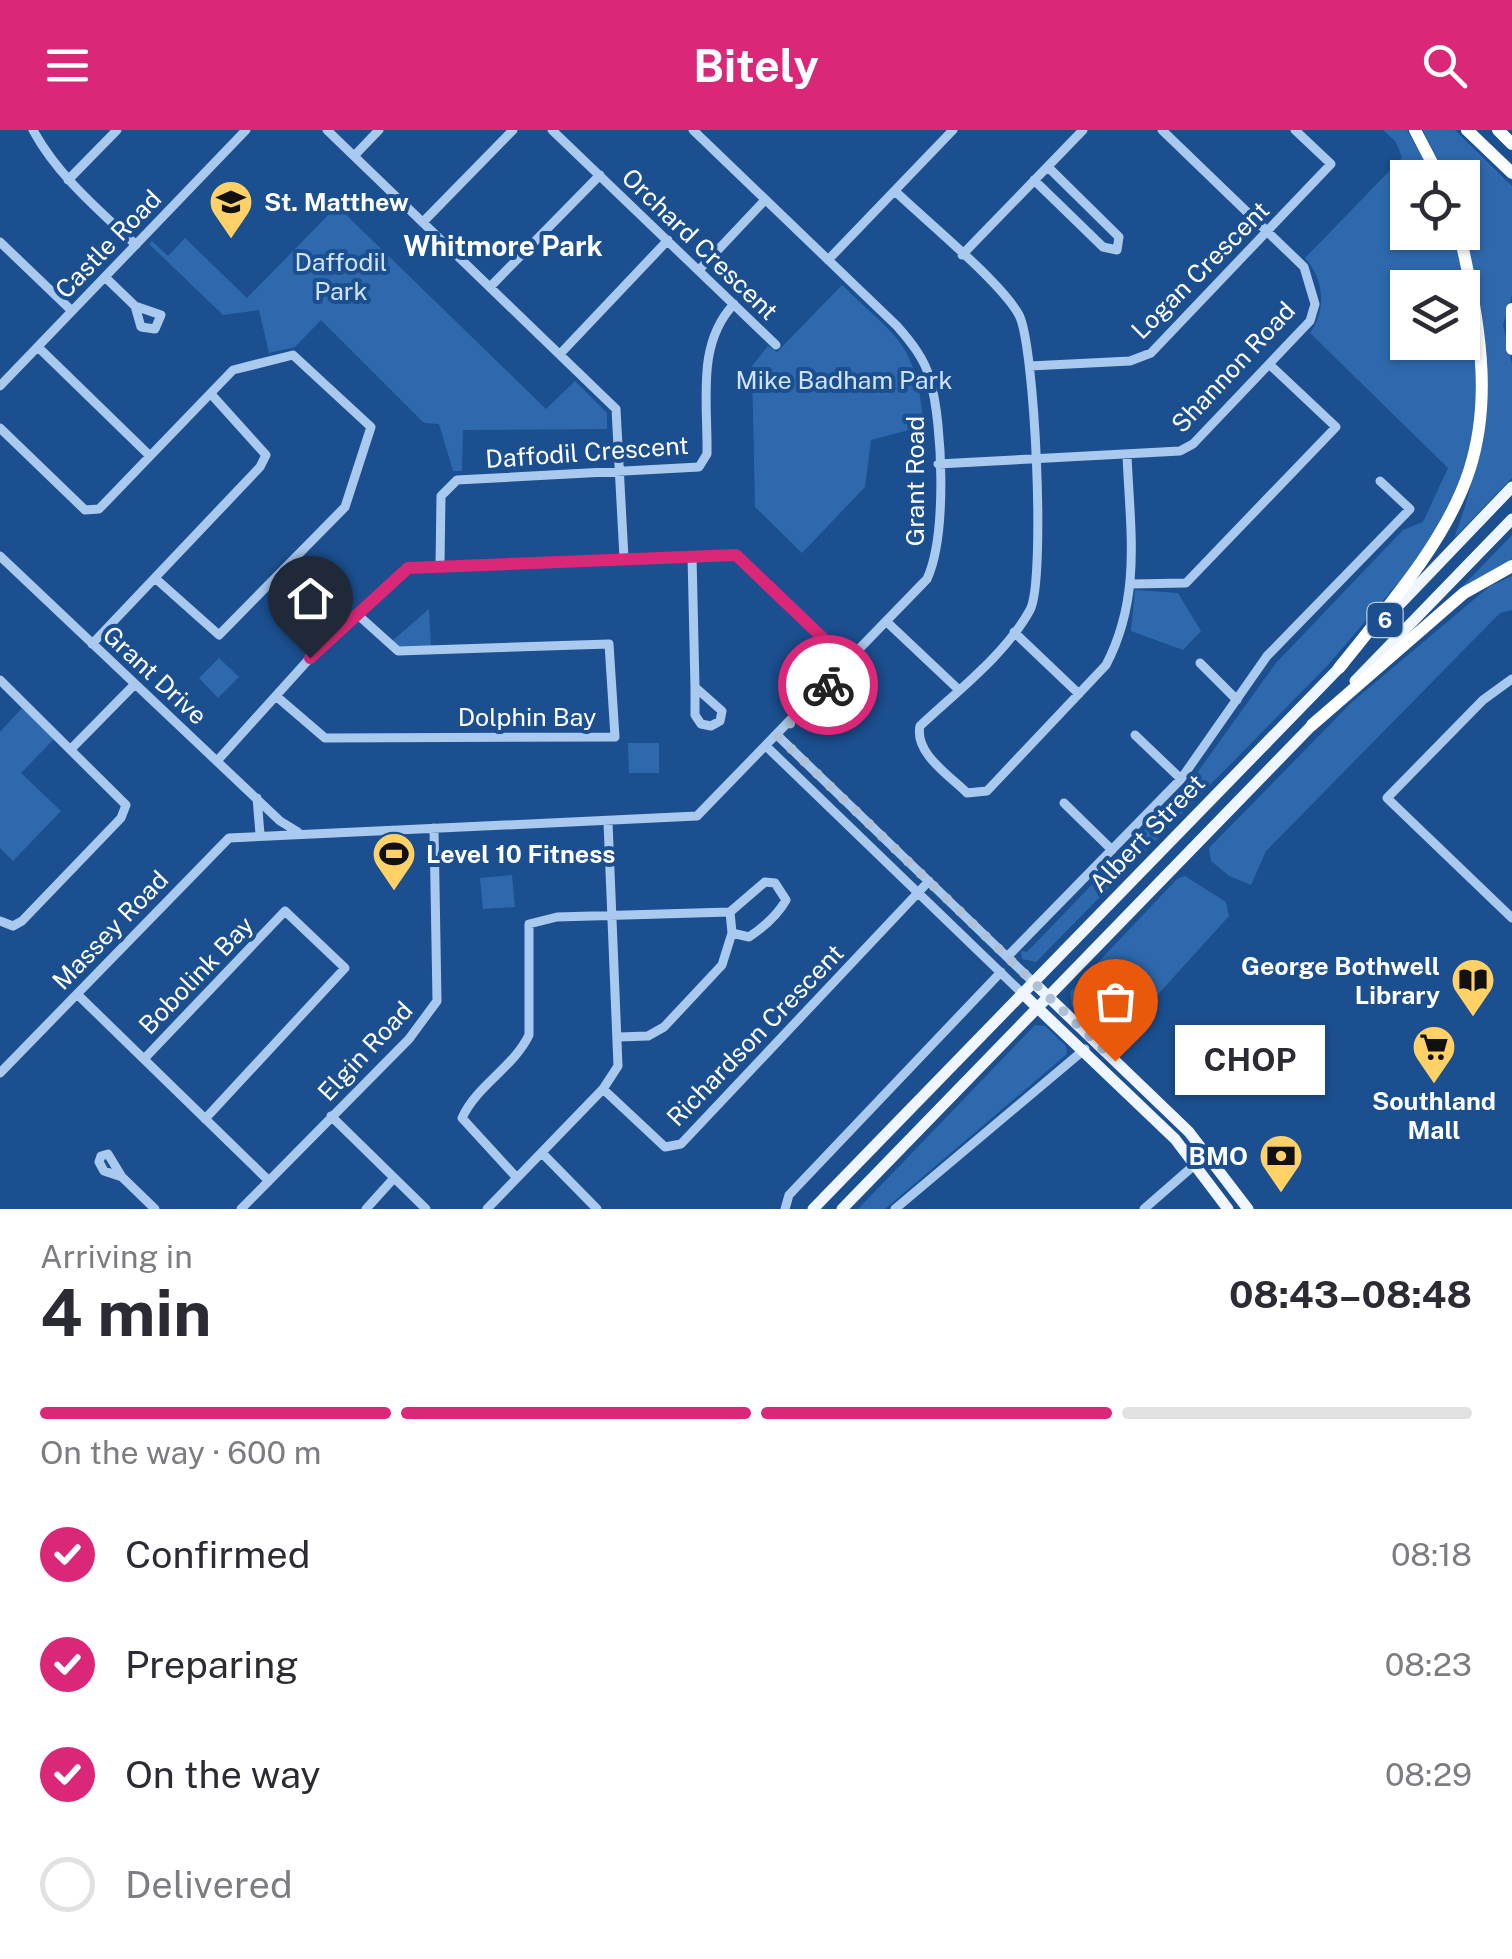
<!DOCTYPE html>
<html lang="en">
<head>
<meta charset="utf-8">
<style>
  body { margin:0; font-family:"Public Sans",sans-serif; background:#f2f2f3; color:#2b2b33; height:100vh; display:flex; flex-direction:column; font-size:38px; white-space:nowrap }
  * { box-sizing:border-box; margin:0 }
  p { font-size:32px; color:#7c7c81 }
  .icon { flex:none; width:55px; height:55px; fill:none; stroke:currentColor; stroke-width:2; stroke-linecap:round; stroke-linejoin:round }
  .map { position:relative; height:1079px; overflow:hidden }
  .side { display:flex; flex-direction:column; background:#fff; flex:1 }
  .side>* { flex:none }
  .fabs { position:absolute; left:1390px; top:30px; display:grid; gap:20px }
  .fabs a { display:grid; place-items:center; width:90px; height:90px; border-radius:0px; background:#fff; box-shadow:0 2px 8px #0004; font-size:50px }
  .pin { position:absolute; display:grid; place-items:center; width:85px; height:85px; color:#fff; margin:-102px -42px; border-radius:50% 50% 50% 0; rotate:-45deg; box-shadow:0 0 10px #0007 }
  .pin .icon { rotate:45deg }
  .courier { position:absolute; display:grid; place-items:center; width:100px; height:100px; margin:-50px; border:8px solid #db2777; border-radius:50%; background:#fff; color:#222; box-shadow:0 2px 12px #0007 }
  .bubble { position:absolute; height:70px; border-radius:0px; background:#fff; box-shadow:0 2px 8px #0004; font-size:32px; font-weight:700; line-height:70px; text-align:center }
  .head em { font-style:normal; font-weight:700 }
  .head div { display:flex; flex-direction:column-reverse }
  .head { display:flex; align-items:center; justify-content:space-between; height:170px; padding:0 40px }
  h1 { font-size:65px; font-weight:700; line-height:75px }
  .bar { display:grid; grid-template-columns:repeat(4,1fr); gap:15px 10px; align-content:center; height:120px; padding:0 40px }
  .bar i { height:12px; border-radius:8px; background:#e1e1e2 }
  .bar .selected { background:#db2777 }
  .bar p { grid-column:span 4 }
  ol { padding:0 40px; list-style:none }
  li { display:flex; align-items:center; gap:30px; height:110px }
  li p { margin-inline-start:auto }
  li .icon { padding:10px; border-radius:50%; background:#db2777; color:#fff; stroke-width:4 }
  li:last-child { color:#7c7c81 }
  li i { width:55px; height:55px; border:5px solid #e1e1e2; border-radius:50% }
  header { display:flex; justify-content:space-between; align-items:center; height:130px; padding:0 40px; background:#db2777; color:#fff; font-size:45px; font-weight:700 }
  .map>svg:first-child { display:block }
  .green { fill:#2e69ad; fill-rule:evenodd }
  .lines { fill:none; stroke-linecap:round; stroke-linejoin:round }
  .minor { stroke:#a9c9ee; stroke-width:9 }
  .major { stroke:#f0f6ff; stroke-width:11 }
  .highway { stroke:#fff; stroke-width:12 }
  .done { stroke:#afc1d8; stroke-width:10; stroke-dasharray:0 18 }
  .route { stroke:#db2777; stroke-width:12 }
  .labels { text-anchor:middle; stroke-width:8; stroke-linejoin:round; paint-order:stroke }
  .shield { fill:#1b4f8f; stroke:#bbcadd; stroke-width:2.5 }
  .shield-label { font-size:22px; font-weight:bold; fill:#fff }
  .poi-label { font-size:25px; font-weight:bold; fill:#fff; stroke:#1b4f8f; text-anchor:start }
  .street-label { font-size:25px; fill:#fff; stroke:#1b4f8f }
  .park-label { font-size:25px; fill:#cfe3fa; stroke:#1b4f8f }
  .neighbourhood-label { font-size:28px; font-weight:bold; fill:#fff; stroke:#1b4f8f }
</style>
</head>
<body>
<header><svg class="icon" aria-label="menu" viewBox="0 0 24 24"><path d="M4 6h16M4 12h16M4 18h16"/></svg>Bitely<svg class="icon" aria-label="search" viewBox="0 0 24 24"><circle cx="10" cy="10" r="6"/><path d="M15 15l6 6"/></svg></header>
<div class="map">
<svg width="1512" height="1079" viewBox="0 0 1512 1079">
  <rect width="100%" height="100%" fill="#1b4f8f"/>
  <path class="green" d="M1383,0H1407L1434,47L1408,48V102L1453,103L1468,155L1486,272L1483,313L1468,356L1442,402L1327,536L1036,832L1022,829L1021,821L1027,822L1189,654L1276,533L1403,400L1423,392L1448,338L1310,203C1327,178 1324,150 1305,128L1402,28L1396,12ZM1408,158H1462V212H1408Z
    M1423,0H1455L1512,56V166L1503,195L1512,234V348L1454,408C1512,256 1463,194 1462,48L1446,47Z
    M337,76L546,279L575,251L607,283V299L463,300L462,341H453L439,294L424,293L321,190L295,217L269,223L259,180L223,185L149,114L152,111L168,126L185,108L247,168Z
    M842,155C899,210 916,212 924,296L871,310L865,357L802,423L755,377L752,236L768,216L777,222Z
    M1512,405V429L1453,466Z
    M1512,446V480L1500,483L1266,721L1251,755L1229,746L1211,731L1209,718L1352,572L1490,456Z
    M1135,460L1178,463L1201,501L1183,520L1131,501Z
    M429,479L431,516L399,517L392,511Z
    M219,528L239,547L218,568L199,548Z
    M22,578L54,609L21,643L61,681L13,731L0,718V602Z
    M628,613H659V643H629Z
    M512,745L515,777L483,779L480,748Z
    M1185,746L1226,772L1229,786L1114,913L1072,876L1070,862L1177,749Z
    M1035,895L1045,896L1066,916L1067,924L885,1079H858Z"/>
  <g class="lines">
    <path class="minor" d="M33,0C58,46 98,79 136,115
      M327,0L616,279L624,428
      M552,0L776,215
      M354,26L379,0
      M68,50L117,0
      M1034,50L1103,117L1117,120L1119,107L1048,37
      M895,61C925,90 1001,152 1019,185C1035,215 1046,451 1030,480C1006,524 956,562 920,596C914,623 950,646 967,663L987,661L1106,535C1142,466 1130,400 1127,325
      M423,92L513,0
      M0,112L72,181
      M962,125L1083,0
      M828,130L953,0
      M699,140L765,70
      M105,147L135,176L141,197L155,199L161,185L135,176
      M490,157L600,45
      M38,217L150,326
      M560,224L668,110
      M1030,236L1130,231L1151,223L1331,34L1295,0
      M0,256L246,0
      M0,298L85,380L99,379L233,240L293,225L371,297L345,377L219,505L155,448
      M938,334L1180,321L1193,314L1310,191L1315,174L1304,137L1162,0
      M0,426L280,691L298,702
      M692,426L695,557
      M440,436L441,366L457,350L699,337L707,324C708,271 696,214 734,174
      M1132,454L1186,453L1336,297L1269,234
      M888,493L959,560
      M1014,502L1079,564
      M92,514L260,337L266,325L211,264
      M1200,533L1237,570
      M1512,549L1483,570L1387,668L1512,788
      M0,550L126,675L121,688L22,791L13,796L0,791
      M695,557L722,581L720,591L711,596L701,594L695,585Z
      M276,566L325,608L615,607L609,514L398,521L358,485
      M1135,605L1181,649
      M778,606L1033,852
      M768,618L1022,863
      M71,619L135,554
      M217,631L310,528L408,438L736,425L849,533
      M257,668L260,704
      M1064,673L1112,720
      M730,782L765,752L775,753L786,770C777,786 764,797 749,807L732,803
      M1007,827L1181,649L1267,526L1410,379L1380,351
      M77,864L269,1051
      M144,929L285,781L345,838L205,989
      M0,943L229,708L697,686L927,449C947,406 943,295 930,249C924,228 911,212 897,196L693,0
      M603,959L665,1017L681,1014L929,751
      M331,986L426,1079
      M542,1023L597,1079
      M122,1047L104,1041L99,1032L101,1026L108,1024L122,1047L155,1079
      M517,1048L462,988C477,955 513,938 529,905V794L557,787L730,782L732,803L722,835L664,897L648,906L619,907
      M241,1079L409,909L437,871L434,698
      M366,1079L394,1048
      M487,1079L603,959L618,936L608,692
      M785,1079L789,1065L1001,842
      M895,1079L1085,919
      M1144,1079L1207,1024"/>
    <path class="major" d="M1380,495L1512,357
      M1355,551L1512,389
      M1033,852L1189,1002L1248,1079
      M1022,863L1175,1009L1228,1079
      M813,1079L1343,534
      M842,1079L1318,589"/>
    <path class="highway" d="M1415,0L1440,48
      M1467,0L1512,43
      M1498,0L1512,14
      M1512,179V219
      M1339,538C1473,373 1512,323 1459,102
      M1312,595L1464,463L1512,436"/>
  </g>
  <g class="lines">
    <path class="done" d="M828,555L778,606L1115,931"/>
    <path class="route" d="M310,528L408,438L736,425L849,533L828,555"/>
  </g>
  <defs>
    <symbol id="school-pin" viewBox="-11 -11 22 30"><path d="M0 17L-7.5 6A9.5 9.5 0 1 1 7.5 6Z" fill="#ffd166" stroke="#1b4f8f"/><path d="M0-5L7-2L0 1L-7-2ZM-4 1L0 2.5L4 1V4Q0 6-4 4Z" fill="#111"/></symbol>
    <symbol id="stadium-pin" viewBox="-11 -11 22 30"><path d="M0 17L-7.5 6A9.5 9.5 0 1 1 7.5 6Z" fill="#ffd166" stroke="#1b4f8f"/><path d="M0-5a6.5 5 0 1 0 0 10a6.5 5 0 1 0 0-10ZM-3.5-1.8h7v3.6h-7Z" fill="#111"/></symbol>
    <symbol id="library-pin" viewBox="-11 -11 22 30"><path d="M0 17L-7.5 6A9.5 9.5 0 1 1 7.5 6Z" fill="#ffd166" stroke="#1b4f8f"/><path d="M-6-4Q-3-5.5-.7-3.5V5Q-3 3-6 4ZM6-4Q3-5.5 .7-3.5V5Q3 3 6 4Z" fill="#111"/></symbol>
    <symbol id="supermarket-pin" viewBox="-11 -11 22 30"><path d="M0 17L-7.5 6A9.5 9.5 0 1 1 7.5 6Z" fill="#ffd166" stroke="#1b4f8f"/><path d="M-6-5.5h2.5l.6 2H6L4.5 2H-2.5L-4.4-4H-6ZM-1.5 3.2a1.3 1.3 0 1 0 .1 0ZM3 3.2a1.3 1.3 0 1 0 .1 0Z" fill="#111"/></symbol>
    <symbol id="bank-pin" viewBox="-11 -11 22 30"><path d="M0 17L-7.5 6A9.5 9.5 0 1 1 7.5 6Z" fill="#ffd166" stroke="#1b4f8f"/><path d="M-6-4H6V4H-6ZM0-2.3a2.3 2.3 0 1 0 0 4.6a2.3 2.3 0 1 0 0-4.6Z" fill="#111"/></symbol>
  </defs>
  <g fill-rule="evenodd">
    <use href="#school-pin" x="206" y="47" width="50" height="68"/>
    <use href="#stadium-pin" x="369" y="699" width="50" height="68"/>
    <use href="#library-pin" x="1448" y="825" width="50" height="68"/>
    <use href="#supermarket-pin" x="1409" y="892" width="50" height="68"/>
    <use href="#bank-pin" x="1256" y="1001" width="50" height="68"/>
  </g>
  <g class="labels">
    <rect class="shield" x="1367.5" y="473" width="35" height="34" rx="8"/>
    <g class="shield-label">
      <text x="1385" y="498">6</text>
    </g>
    <g class="poi-label">
      <text x="264" y="81">St. Matthew</text>
      <text x="426" y="733">Level 10 Fitness</text>
      <text x="1440" y="845" text-anchor="end">George Bothwell<tspan x="1440" dy="29">Library</tspan></text>
      <text x="1434" y="980" text-anchor="middle">Southland<tspan x="1434" dy="29">Mall</tspan></text>
      <text x="1248" y="1035" text-anchor="end">BMO</text>
    </g>
    <g class="street-label">
      <text transform="translate(108 114) rotate(-46)" y="9">Castle Road</text>
      <text transform="translate(700 114) rotate(44)" y="9">Orchard Crescent</text>
      <text transform="translate(1200 140) rotate(-45)" y="9">Logan Crescent</text>
      <text transform="translate(1233 237) rotate(-47)" y="9">Shannon Road</text>
      <text transform="translate(587 322) rotate(-4)" y="9">Daffodil Crescent</text>
      <text transform="translate(915 351) rotate(-90)" y="9">Grant Road</text>
      <text transform="translate(155 545) rotate(43)" y="9">Grant Drive</text>
      <text x="527" y="596">Dolphin Bay</text>
      <text transform="translate(1147 703) rotate(-46)" y="9">Albert Street</text>
      <text transform="translate(110 800) rotate(-46)" y="9">Massey Road</text>
      <text transform="translate(196 845) rotate(-46)" y="9">Bobolink Bay</text>
      <text transform="translate(755 905) rotate(-46)" y="9">Richardson Crescent</text>
      <text transform="translate(365 921) rotate(-47)" y="9">Elgin Road</text>
    </g>
    <g class="park-label">
      <text x="341" y="141">Daffodil<tspan x="341" dy="29">Park</tspan></text>
      <text x="844" y="259">Mike Badham Park</text>
    </g>
    <g class="neighbourhood-label">
      <text x="503" y="126">Whitmore Park</text>
    </g>
  </g>
</svg>
<div class="fabs">
<a><svg class="icon" aria-label="locate" viewBox="0 0 24 24"><circle cx="12" cy="12" r="6"/><path d="M12 2v4M12 18v4M2 12h4M18 12h4"/></svg></a>
<a><svg class="icon" aria-label="layers" viewBox="0 0 24 24"><path d="M12 4l9 5-9 5-9-5zM3 14l9 5 9-5"/></svg></a>
</div>
<div class="pin" style="left:1115px;top:931px;background:#ea580c"><svg class="icon" aria-label="bag" viewBox="0 0 24 24"><path d="M5 8h14l-1 12H6zM9 8a3 3 0 0 1 6 0"/></svg></div>
<div class="pin" style="left:310px;top:528px;background:#1f2937"><svg class="icon" aria-label="home" viewBox="0 0 24 24"><path d="M3 11l9-7 9 7M6 9v11h12V9"/></svg></div>
<div class="courier" style="left:828px;top:555px"><svg class="icon" aria-label="bike" viewBox="0 0 24 24"><circle cx="6" cy="16" r="4"/><circle cx="18" cy="16" r="4"/><path d="M6 16l4-8h5l3 8M10 8l3 8H6M13 5h3"/></svg></div>
<div class="bubble" style="left:1175px;top:895px;width:150px">CHOP</div>
</div>
<section class="side">
<div class="head"><div><h1>4 min</h1><p>Arriving in</p></div><em>08:43–08:48</em></div>
<div class="bar"><i class="selected"></i><i class="selected"></i><i class="selected"></i><i></i><p>On the way · 600 m</p></div>
<ol>
<li><svg class="icon" aria-label="check" viewBox="0 0 24 24"><path d="M5 12l5 5 9-10"/></svg>Confirmed<p>08:18</p></li>
<li><svg class="icon" aria-label="check" viewBox="0 0 24 24"><path d="M5 12l5 5 9-10"/></svg>Preparing<p>08:23</p></li>
<li><svg class="icon" aria-label="check" viewBox="0 0 24 24"><path d="M5 12l5 5 9-10"/></svg>On the way<p>08:29</p></li>
<li><i></i>Delivered</li>
</ol>
</section>
</body>
</html>
